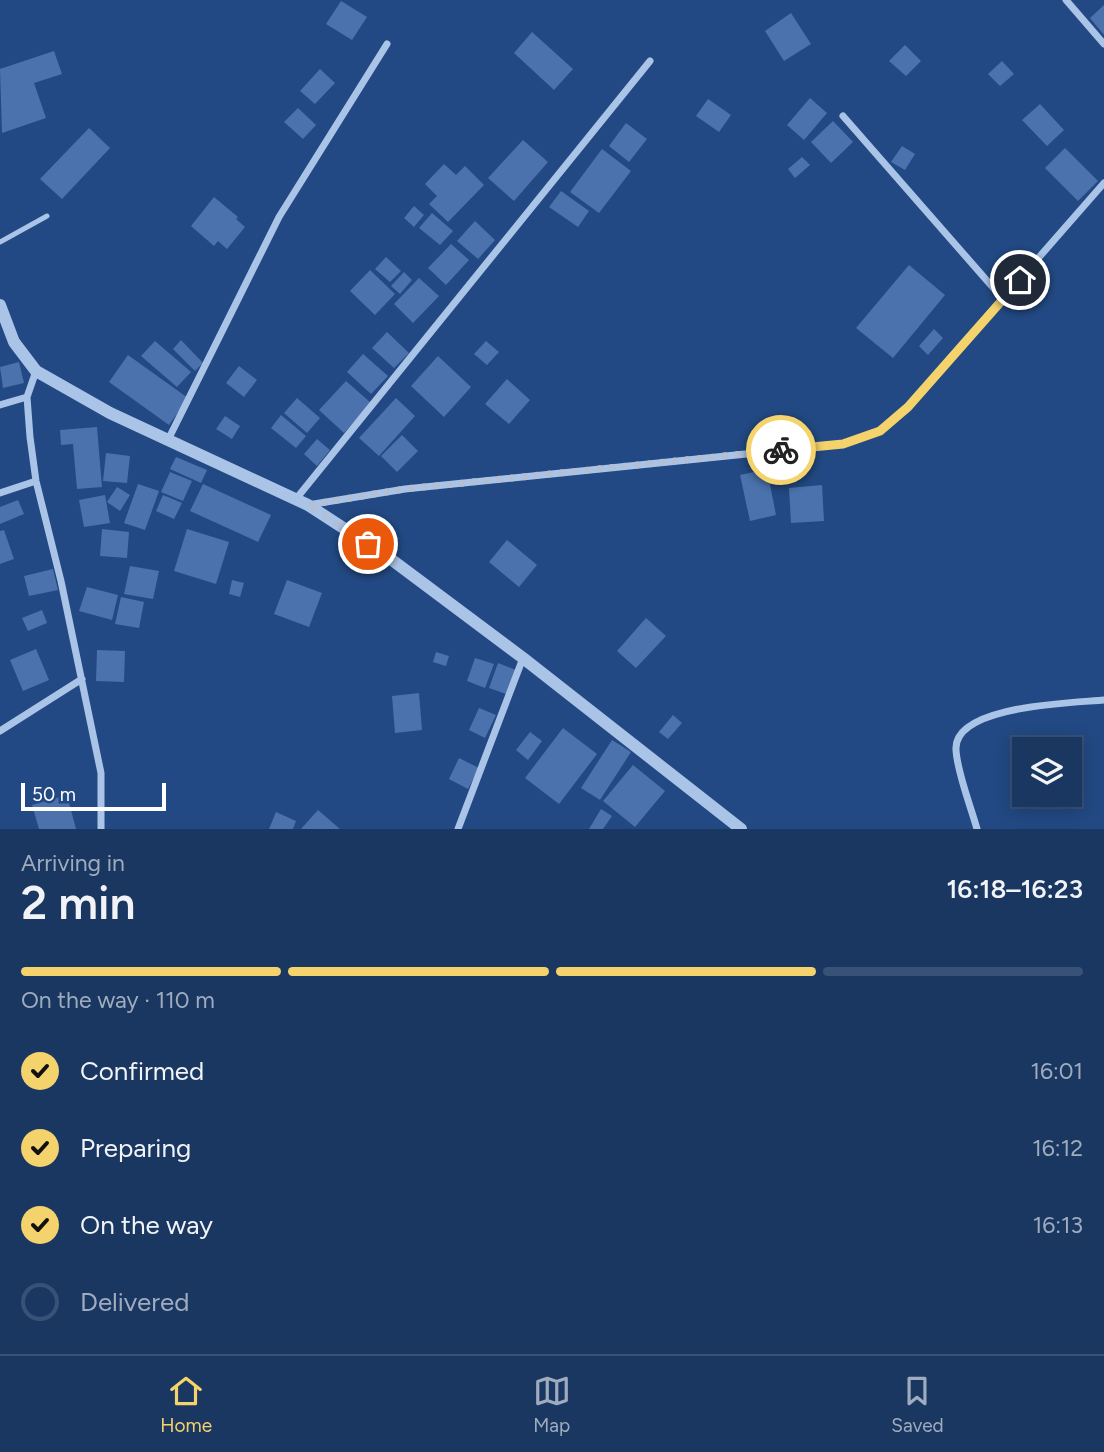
<!DOCTYPE html>
<html lang="en">
<head>
<meta charset="utf-8">
<style>
  body { margin:0; font-family:Figtree,sans-serif; background:#27426b; color:#f1f3f6; height:100vh; display:flex; flex-direction:column; font-size:26px; white-space:nowrap }
  * { box-sizing:border-box; margin:0 }
  p { font-size:23px; color:#9facbe }
  .icon { flex:none; width:38px; height:38px; fill:none; stroke:currentColor; stroke-width:2; stroke-linecap:round; stroke-linejoin:round }
  .map { position:relative; height:829px; overflow:hidden }
  .sheet { display:flex; flex-direction:column; background:#1a3762; flex:1 }
  .sheet>* { flex:none }
  .controls { position:absolute; left:1012px; top:737px; display:grid; gap:14px }
  .controls a { display:grid; place-items:center; width:70px; height:70px; border-radius:0px; background:#1a3762; box-shadow:0 4px 18px #0003,0 0 0 2px #385177; font-size:35px }
  .scale { position:absolute; left:21px; bottom:18px; width:145px; box-sizing:border-box; padding-left:7px; border:4px solid #fff; border-top:0; font-size:19px; line-height:24px; white-space:nowrap; color:#fff; -webkit-text-stroke:5px #224983; paint-order:stroke }
  .pin { position:absolute; display:grid; place-items:center; width:60px; height:60px; color:#fff; margin:-30px; border:4px solid #fff; border-radius:50%; box-shadow:0 2px 7px #0007 }
  .courier { position:absolute; display:grid; place-items:center; width:70px; height:70px; margin:-35px; border:5px solid #f4d26c; border-radius:50%; background:#fff; color:#222; box-shadow:0 2px 9px #0007 }
  .summary em { font-style:normal; font-weight:600 }
  .summary div { display:flex; flex-direction:column-reverse }
  .summary { display:flex; align-items:center; justify-content:space-between; height:119px; padding:0 21px }
  h1 { font-size:46px; font-weight:600; line-height:52px }
  .bar { display:grid; grid-template-columns:repeat(4,1fr); gap:10px 7px; align-content:center; height:84px; padding:0 21px }
  .bar i { height:9px; border-radius:5px; background:#385177 }
  .bar .selected { background:#f4d26c }
  .bar p { grid-column:span 4 }
  ol { padding:0 21px; list-style:none }
  li { display:flex; align-items:center; gap:21px; height:77px }
  li p { margin-inline-start:auto }
  li .icon { padding:7px; border-radius:50%; background:#f4d26c; color:#111; stroke-width:4 }
  li:last-child { color:#9facbe }
  li i { width:38px; height:38px; border:4px solid #385177; border-radius:50% }
  .menu { display:flex; justify-content:space-around; align-items:center; height:98px; border-top:2px solid #385177; background:#1a3762; font-size:19px; color:#9facbe }
  .menu a { display:grid; justify-items:center; gap:4px }
  .menu .selected { color:#f4d26c }
  .map>svg:first-child { display:block }
  .building { fill:#4b72ac }
  .lines { fill:none; stroke-linecap:round; stroke-linejoin:round }
  .service { stroke:#aac4e8; stroke-width:5 }
  .minor { stroke:#aac4e8; stroke-width:7 }
  .tertiary { stroke:#aac4e8; stroke-width:12 }
  .done { stroke:#b2bfd4; stroke-width:7; stroke-dasharray:0 12.6 }
  .route { stroke:#f4d26c; stroke-width:9 }
</style>
</head>
<body>
<div class="map">
<svg width="1104" height="829" viewBox="0 0 1104 829">
  <rect width="100%" height="100%" fill="#224983"/>
  <path class="building" d="M341,1L367,17L352,40L326,24Z
    M1104,5V35L1090,18Z
    M791,13L811,44L784,61L765,31Z
    M532,32L573,69L554,90L514,53Z
    M905,45L921,61L906,76L889,61Z
    M54,51L62,74L34,83L46,118L2,133L0,69Z
    M1002,61L1014,74L1000,86L988,74Z
    M320,69L335,83L315,104L300,91Z
    M810,98L827,113L804,140L787,125Z
    M708,99L731,115L719,132L696,116Z
    M1040,104L1064,130L1047,146L1022,120Z
    M298,108L316,125L303,139L284,122Z
    M833,121L853,142L831,163L811,142Z
    M626,123L647,139L629,162L609,146Z
    M89,128L110,148L62,199L40,179Z
    M523,140L548,162L514,201L488,178Z
    M902,146L915,154L905,170L891,162Z
    M1065,148L1098,181L1078,201L1045,168Z
    M602,149L631,171L599,213L570,192Z
    M802,157L810,165L795,178L788,169Z
    M444,164L456,175L465,166L484,185L448,222L429,204L437,196L425,184Z
    M561,191L589,211L578,227L549,207Z
    M214,197L238,217L236,219L245,227L227,249L218,241L214,246L191,226Z
    M414,206L424,215L414,227L404,218Z
    M432,213L453,231L440,245L419,228Z
    M475,221L495,240L478,259L457,241Z
    M451,244L469,260L446,285L428,268Z
    M386,257L401,271L390,282L375,269Z
    M909,265L945,295L893,358L856,328Z
    M370,270L395,294L375,315L350,291Z
    M404,272L412,280L400,294L391,286Z
    M419,278L439,296L413,323L394,304Z
    M934,329L943,338L928,355L919,346Z
    M387,332L409,353L394,368L372,348Z
    M181,340L203,363L195,371L173,349Z
    M155,341L191,372L177,387L141,356Z
    M486,341L499,352L487,365L474,354Z
    M363,354L388,376L371,394L347,372Z
    M128,355L188,398L169,425L109,382Z
    M438,356L471,387L444,417L411,386Z
    M19,362L24,383L3,388L0,367Z
    M239,366L257,380L244,397L226,383Z
    M507,379L530,400L509,424L485,404Z
    M346,381L371,403L344,433L319,410Z
    M297,398L320,418L307,433L284,413Z
    M396,398L415,416L379,456L359,438Z
    M281,415L306,436L296,448L271,428Z
    M225,416L240,426L232,439L216,429Z
    M97,427L102,487L77,489L73,444L61,445L60,430Z
    M402,435L418,451L397,472L381,456Z
    M317,439L330,450L317,466L304,454Z
    M106,453L130,456L127,483L103,481Z
    M176,457L207,470L201,483L170,469Z
    M767,469L776,515L750,521L740,475Z
    M170,472L192,481L183,501L161,492Z
    M138,484L159,491L145,530L124,523Z
    M203,484L271,515L258,542L190,511Z
    M822,485L824,521L791,523L789,488Z
    M117,487L130,495L120,511L107,502Z
    M105,495L110,523L84,527L79,500Z
    M163,495L182,503L174,519L156,511Z
    M18,500L24,514L0,524V507Z
    M102,529L129,532L127,558L100,556Z
    M187,529L229,542L216,584L174,571Z
    M4,530L14,559L0,564V531Z
    M507,540L537,565L519,587L489,562Z
    M130,566L159,571L153,599L124,594Z
    M53,569L58,590L29,596L24,576Z
    M232,580L244,583L240,597L229,594Z
    M287,580L322,593L309,627L274,614Z
    M87,587L118,595L112,620L79,611Z
    M121,597L144,602L139,628L115,624Z
    M42,610L47,623L28,631L22,618Z
    M646,618L666,636L636,668L617,651Z
    M36,649L49,680L23,691L10,660Z
    M97,650L125,651L124,682L96,681Z
    M436,652L449,656L446,666L433,662Z
    M475,658L494,664L485,688L467,681Z
    M498,663L516,670L506,694L489,688Z
    M419,693L422,730L395,733L392,696Z
    M479,708L496,715L485,738L469,730Z
    M673,715L682,723L668,739L659,732Z
    M563,728L597,754L559,804L525,778Z
    M530,732L542,741L528,760L516,750Z
    M612,740L631,752L600,800L581,788Z
    M459,758L479,768L468,789L449,779Z
    M633,765L665,791L635,827L603,801Z
    M67,795L76,829H39L32,805Z
    M601,809L612,816L603,829H589Z
    M318,810L340,829H301Z
    M276,812L296,821L293,829H269Z"/>
  <g class="lines">
    <path class="service" d="M0,242L47,216"/>
    <path class="minor" d="M1066,0L1104,44
      M843,116L1003,299
      M36,371L27,397L30,437L36,481L61,581L101,773V829
      M0,405L27,397
      M168,440L279,217L387,44
      M0,493L36,481
      M296,499L650,61
      M308,505L405,489L843,444L880,431L908,407L1104,183
      M0,731L82,679
      M458,829L523,658
      M977,829C971,807 957,772 956,750C953,705 1073,703 1104,700"/>
    <path class="tertiary" d="M0,305L14,342L36,371L110,413L308,505L388,557L523,658L741,829"/>
  </g>
  <g class="lines">
    <path class="done" d="M368,544L308,505L405,489L781,450"/>
    <path class="route" d="M781,450L843,444L880,431L908,407L1020,280"/>
  </g>
</svg>
<div class="controls">
<a><svg class="icon" aria-label="layers" viewBox="0 0 24 24"><path d="M12 4l9 5-9 5-9-5zM3 14l9 5 9-5"/></svg></a>
</div>
<div class="scale">50 m</div>
<div class="pin" style="left:368px;top:544px;background:#ea580c"><svg class="icon" aria-label="bag" viewBox="0 0 24 24"><path d="M5 8h14l-1 12H6zM9 8a3 3 0 0 1 6 0"/></svg></div>
<div class="pin" style="left:1020px;top:280px;background:#1f2937"><svg class="icon" aria-label="home" viewBox="0 0 24 24"><path d="M3 11l9-7 9 7M6 9v11h12V9"/></svg></div>
<div class="courier" style="left:781px;top:450px"><svg class="icon" aria-label="bike" viewBox="0 0 24 24"><circle cx="6" cy="16" r="4"/><circle cx="18" cy="16" r="4"/><path d="M6 16l4-8h5l3 8M10 8l3 8H6M13 5h3"/></svg></div>
</div>
<section class="sheet">
<div class="summary"><div><h1>2 min</h1><p>Arriving in</p></div><em>16:18–16:23</em></div>
<div class="bar"><i class="selected"></i><i class="selected"></i><i class="selected"></i><i></i><p>On the way · 110 m</p></div>
<ol>
<li><svg class="icon" aria-label="check" viewBox="0 0 24 24"><path d="M5 12l5 5 9-10"/></svg>Confirmed<p>16:01</p></li>
<li><svg class="icon" aria-label="check" viewBox="0 0 24 24"><path d="M5 12l5 5 9-10"/></svg>Preparing<p>16:12</p></li>
<li><svg class="icon" aria-label="check" viewBox="0 0 24 24"><path d="M5 12l5 5 9-10"/></svg>On the way<p>16:13</p></li>
<li><i></i>Delivered</li>
</ol>
</section>
<nav class="menu">
<a class="selected"><svg class="icon" aria-label="home" viewBox="0 0 24 24"><path d="M3 11l9-7 9 7M6 9v11h12V9"/></svg>Home</a>
<a><svg class="icon" aria-label="map" viewBox="0 0 24 24"><path d="M3 6l6-2 6 2 6-2v14l-6 2-6-2-6 2zM9 4v14M15 6v14"/></svg>Map</a>
<a><svg class="icon" aria-label="saved" viewBox="0 0 24 24"><path d="M7 4h10v16l-5-4-5 4z"/></svg>Saved</a>
</nav>
</body>
</html>
